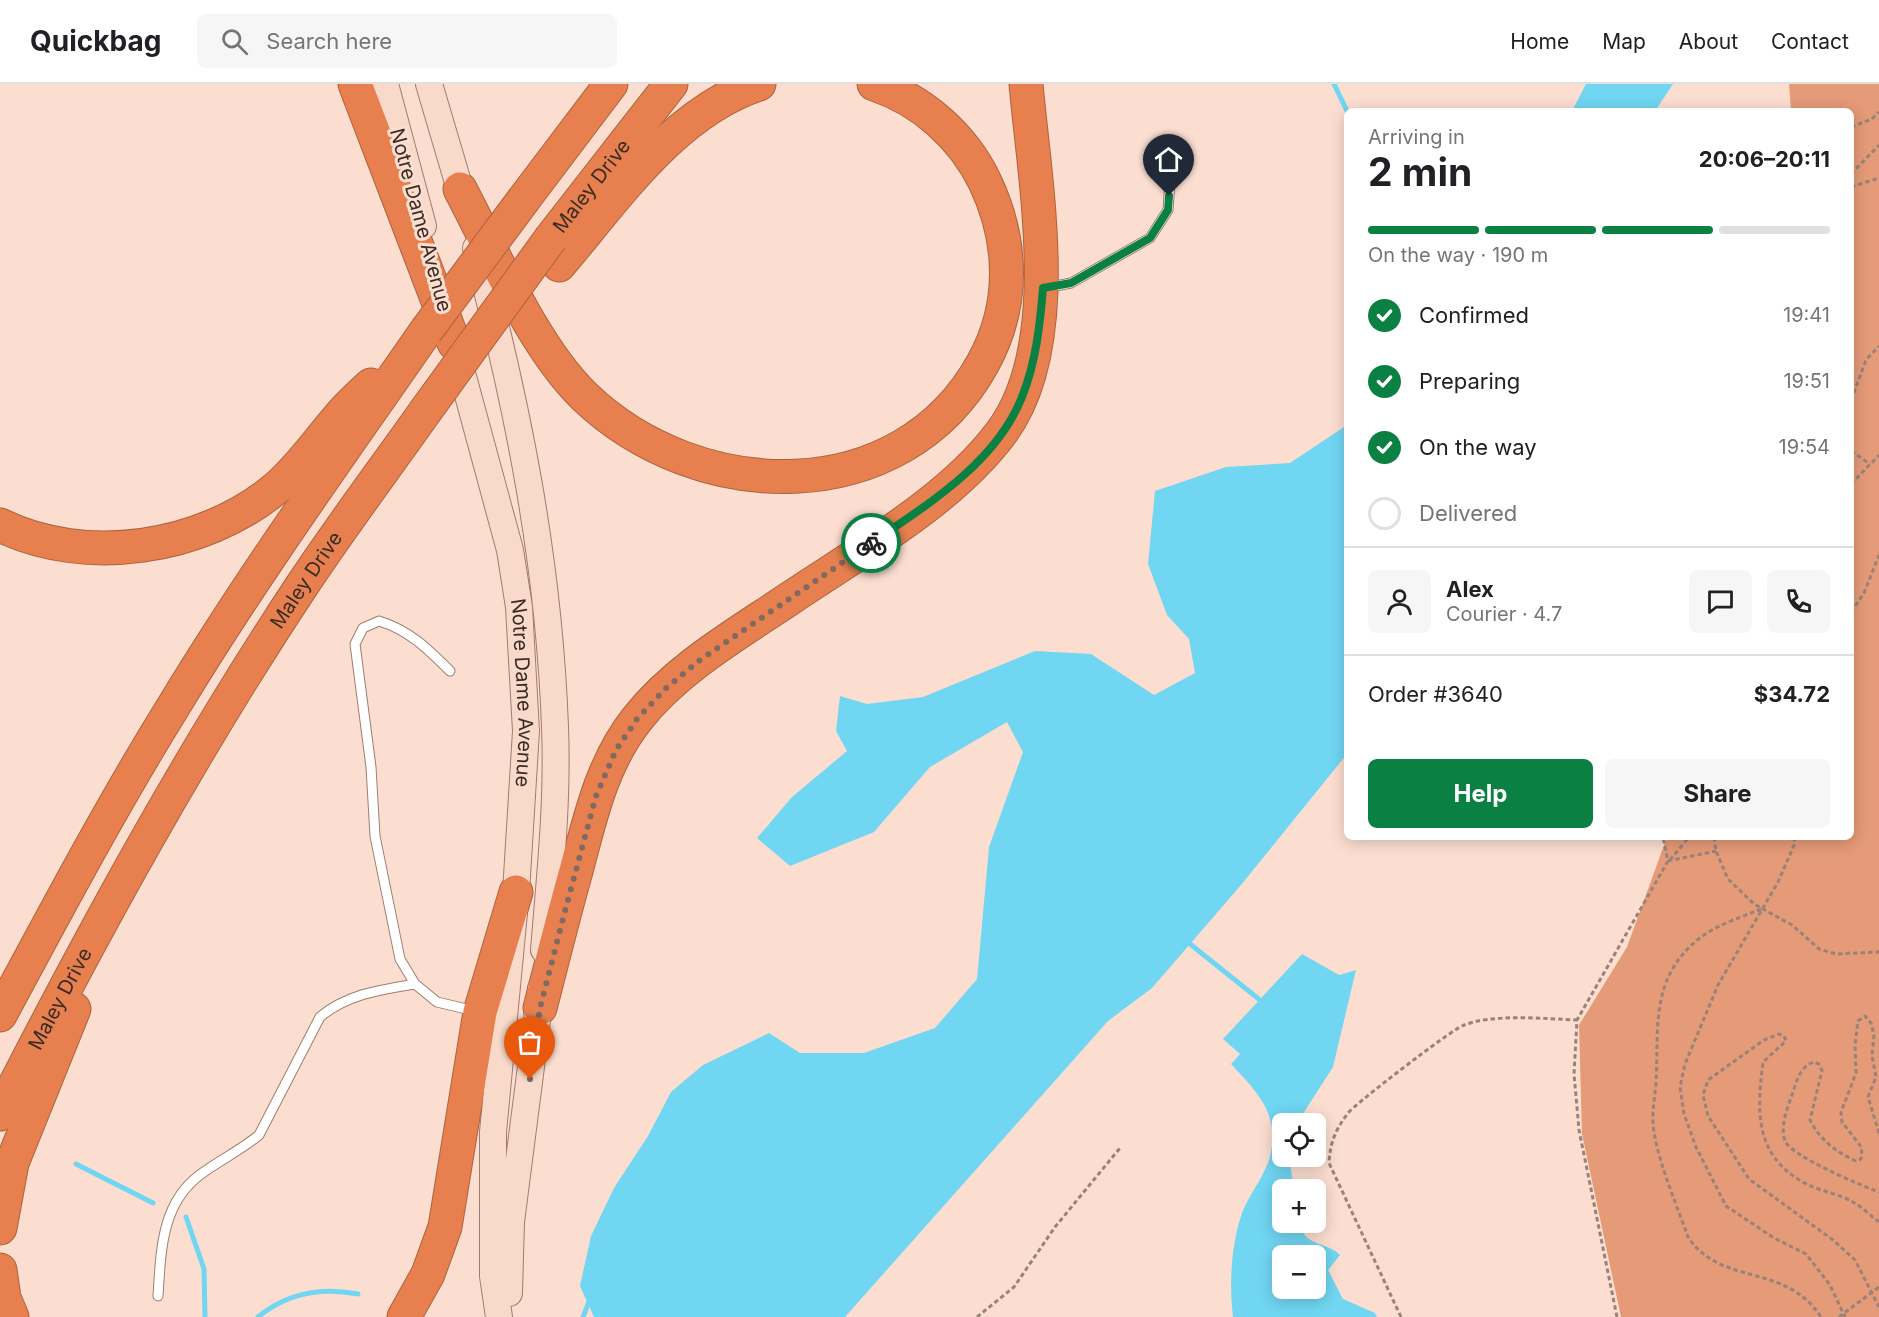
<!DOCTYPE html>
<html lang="en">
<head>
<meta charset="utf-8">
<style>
  body { margin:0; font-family:Inter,sans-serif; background:#f6f6f6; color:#202124; height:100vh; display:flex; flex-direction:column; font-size:22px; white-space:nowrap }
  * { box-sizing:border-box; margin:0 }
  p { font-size:20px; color:#757577 }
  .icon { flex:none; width:33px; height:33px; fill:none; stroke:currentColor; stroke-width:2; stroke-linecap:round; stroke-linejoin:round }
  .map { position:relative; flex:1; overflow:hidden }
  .panel { position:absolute; left:1344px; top:24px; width:510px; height:732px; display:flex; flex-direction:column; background:#fff; border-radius:9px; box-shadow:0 3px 15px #0003 }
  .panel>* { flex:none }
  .buttons { position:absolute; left:1272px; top:1029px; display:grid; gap:12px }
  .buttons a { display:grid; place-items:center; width:54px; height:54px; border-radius:9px; background:#fff; box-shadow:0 3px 15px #0003; font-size:30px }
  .pin { position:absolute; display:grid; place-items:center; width:51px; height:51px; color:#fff; margin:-62px -26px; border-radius:50% 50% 50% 0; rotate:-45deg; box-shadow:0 0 6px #0007 }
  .pin .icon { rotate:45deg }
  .courier { position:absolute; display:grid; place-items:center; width:60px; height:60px; margin:-30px; border:4px solid #0b8043; border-radius:50%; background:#fff; color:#222; box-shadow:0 2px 8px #0007 }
  .head em { font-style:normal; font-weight:700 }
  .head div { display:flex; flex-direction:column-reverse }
  .head { display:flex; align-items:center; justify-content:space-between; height:102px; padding:0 24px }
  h1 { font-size:39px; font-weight:700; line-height:45px }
  .bar { display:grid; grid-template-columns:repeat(4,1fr); gap:9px 6px; align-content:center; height:72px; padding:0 24px }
  .bar i { height:8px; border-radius:4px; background:#e0e0e0 }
  .bar .active { background:#0b8043 }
  .bar p { grid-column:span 4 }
  .line { display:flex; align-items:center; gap:15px; padding:0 24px; border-top:2px solid #e0e0e0 }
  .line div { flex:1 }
  .round { display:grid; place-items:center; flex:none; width:63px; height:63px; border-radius:9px; background:#f6f6f6 }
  ol { padding:0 24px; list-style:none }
  li { display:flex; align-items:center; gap:18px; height:66px }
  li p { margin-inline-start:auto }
  li .icon { padding:6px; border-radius:50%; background:#0b8043; color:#fff; stroke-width:4 }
  li:last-child { color:#757577 }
  li i { width:33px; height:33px; border:3px solid #e0e0e0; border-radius:50% }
  .cta { display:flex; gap:12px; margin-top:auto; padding:12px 24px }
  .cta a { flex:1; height:69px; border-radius:9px; background:#0b8043; color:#fff; font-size:24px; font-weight:700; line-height:69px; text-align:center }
  .cta a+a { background:#f6f6f6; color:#202124 }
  header { display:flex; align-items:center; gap:36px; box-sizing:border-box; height:84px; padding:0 30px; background:#fff; border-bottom:2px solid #e0e0e0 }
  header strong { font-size:28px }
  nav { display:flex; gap:33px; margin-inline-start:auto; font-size:21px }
  .search { width:420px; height:54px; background:#f6f6f6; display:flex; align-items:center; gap:15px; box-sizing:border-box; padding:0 21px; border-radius:9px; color:#757577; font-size:22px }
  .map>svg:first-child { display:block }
  .forest { fill:#e59a78 }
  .water { fill:#71d6f2; fill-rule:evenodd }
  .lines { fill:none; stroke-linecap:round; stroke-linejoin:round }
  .stream { stroke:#71d6f2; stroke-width:5 }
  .lane-casing { stroke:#9f7d6e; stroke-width:11 }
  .secondary-casing { stroke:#9f7d6e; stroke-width:28 }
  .highway-casing { stroke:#aa6340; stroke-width:35 }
  .path { stroke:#998379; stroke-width:3; stroke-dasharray:4.5 3; stroke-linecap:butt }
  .lane { stroke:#fff; stroke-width:9 }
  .secondary { stroke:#f8d9ca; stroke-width:26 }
  .highway { stroke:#e7804e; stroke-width:33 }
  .highway-bridge-casing { stroke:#aa6340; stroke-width:35; stroke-linecap:butt }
  .highway-bridge { stroke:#e7804e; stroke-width:33 }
  .done { stroke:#7e6a61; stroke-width:6; stroke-dasharray:0 10.8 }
  .route { stroke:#0b8043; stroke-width:8 }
  .labels { text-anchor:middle; stroke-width:6; stroke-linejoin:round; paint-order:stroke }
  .street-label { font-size:20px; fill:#3a2c25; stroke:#fcded1 }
</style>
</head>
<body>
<header>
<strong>Quickbag</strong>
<div class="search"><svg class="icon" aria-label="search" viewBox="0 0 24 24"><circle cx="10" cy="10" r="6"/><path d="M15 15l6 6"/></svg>Search here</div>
<nav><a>Home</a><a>Map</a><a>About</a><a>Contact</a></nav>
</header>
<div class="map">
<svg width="1879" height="1233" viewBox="0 0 1879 1233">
  <rect width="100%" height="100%" fill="#fcded1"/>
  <path class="forest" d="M1789,0H1879V1233H1621L1582,1050L1579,941L1627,863L1667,753H1851V27H1791Z"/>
  <path class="water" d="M1586,0H1673L1655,27H1572Z
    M1347,341V670L1241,801L1152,904L1108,937L845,1233H594L580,1202L591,1152L614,1104L648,1052L671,1008L703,981L769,949L800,969H864L935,944L977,895L989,763L1023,668L1007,638L930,683L874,748L790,782L757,754L792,713L847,667L836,647L840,612L867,620L923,613L1035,567L1091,570L1154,611L1195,589L1189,555L1167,531L1148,480L1155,407L1226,383L1290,379Z
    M1302,870L1339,891L1356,886L1333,983L1297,1039L1282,1040V1072L1289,1073L1294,1105L1282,1106V1138L1300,1139C1304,1163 1326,1157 1340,1171L1328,1186L1343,1215L1375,1229L1377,1233H1233C1229,1200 1231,1161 1242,1129C1249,1111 1263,1094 1269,1076C1282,1032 1258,1009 1231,980L1240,970L1223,955ZM1282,1172H1316V1204H1282Z"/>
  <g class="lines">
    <path class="stream" d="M1334,0L1347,27
      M1190,860L1260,916
      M76,1080L153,1119
      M186,1133L204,1185L205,1233
      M258,1233C287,1209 322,1203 358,1210
      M583,1233L590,1215"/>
    <defs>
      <path id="lane" d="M1045,204L1071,199L1150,154L1168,126L1170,98
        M450,587C428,565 409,546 379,537L363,544L355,560L371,683L375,752L400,875L415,900L437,918L475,927
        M158,1212C161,1167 161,1119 201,1090C220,1076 241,1066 259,1051L320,933C347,910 380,906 415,900"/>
      <g id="secondary">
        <path d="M385,0L423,142"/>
        <path d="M429,0L465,122"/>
        <path d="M476,164C518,323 549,478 555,643C558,717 550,792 544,866"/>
        <path id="s1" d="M456,267L510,466L519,523L526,647L516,808L493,1048V1192L499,1233"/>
        <path d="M509,1209L511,1138L541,905"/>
      </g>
      <g id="highway">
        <path d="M355,0L454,259"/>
        <path d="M460,105C494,169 532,261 584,312C697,421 901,428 983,279C1015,221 1013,157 985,98C963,52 922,16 874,0"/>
        <path d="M524,115L611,0"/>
        <path id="s2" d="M551,154L671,0"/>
        <path d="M559,181C615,116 673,28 759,0"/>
        <path d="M0,441C86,483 202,465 275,405C299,385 318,357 339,333C348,322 360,311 371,301"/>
        <path d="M540,924C552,878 563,833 576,787C590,734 602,679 637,635C677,584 739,549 792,513C862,466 950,417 1001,349C1066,263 1035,102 1026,0"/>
        <path d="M0,931C56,827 111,723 173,623C251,494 340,371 426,247"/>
        <path id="s3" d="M0,1030C92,850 189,672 301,503C340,444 383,387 424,329"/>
        <path d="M0,1144L12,1079L74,925"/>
        <path d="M0,1186L4,1214L12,1233"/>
        <path d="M404,1233L428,1190L445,1143L480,928L516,808"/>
      </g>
    </defs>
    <use href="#lane" class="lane-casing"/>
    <use href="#secondary" class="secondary-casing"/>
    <use href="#highway" class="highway-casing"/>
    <path class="path" d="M1851,43L1872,35L1879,28
      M1851,90L1879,61
      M1851,103L1879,94
      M1851,316L1866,276L1879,262
      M1851,367L1870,380
      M1851,400L1879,371
      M1851,528L1864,509L1879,471
      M1714,753L1716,767L1728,795L1754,820L1792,841L1819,865L1836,870L1879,868
      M1794,753L1795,759L1778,798L1718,901L1685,980L1680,1003L1684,1030L1696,1063L1726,1122L1774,1154L1806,1170L1830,1201L1845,1233
      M1670,776L1689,753
      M1668,777L1716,767
      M1761,825C1739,834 1713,842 1695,858C1650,897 1659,945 1656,998C1655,1015 1651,1030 1654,1048C1660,1083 1676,1119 1688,1153C1721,1203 1785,1178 1821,1233
      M1879,1049L1868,1013L1876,993L1872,972L1874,951L1871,939L1865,932L1858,937L1855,961L1856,989L1841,1028L1842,1038L1862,1064L1861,1075L1856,1077C1836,1068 1820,1056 1810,1036L1822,987L1819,980L1814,978C1799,983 1797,997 1792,1011C1787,1025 1780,1042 1785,1057C1791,1072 1862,1102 1879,1108
      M1879,1138C1871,1132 1862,1123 1853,1118C1838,1109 1817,1107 1801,1097C1754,1069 1757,1026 1763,978L1786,957L1784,952L1779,950L1764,956L1708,996L1703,1011L1708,1032L1749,1095L1833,1156L1855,1176L1879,1223
      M977,1233L1014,1203L1055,1143L1120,1064
      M1401,1233L1329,1079C1330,1058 1336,1045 1348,1029C1356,1019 1450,947 1462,942C1490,929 1546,935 1577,936
      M1617,1233L1579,1046L1574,990L1577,936L1668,777L1663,753
      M1839,1233L1879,1203"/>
    <use href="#lane" class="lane"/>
    <use href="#secondary" class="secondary"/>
    <use href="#highway" class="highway"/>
    <defs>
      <path id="highway-bridge" d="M426,247L524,115
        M424,329L551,154"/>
    </defs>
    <use href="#highway-bridge" class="highway-bridge-casing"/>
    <use href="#highway-bridge" class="highway-bridge"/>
  </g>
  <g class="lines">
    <path class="done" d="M530,995L540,924L565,827L596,712L616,666L637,635L666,604L700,576L871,459"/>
    <path class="route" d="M871,459C927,421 996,379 1022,313C1036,278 1040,241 1043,204L1071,199L1150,154L1168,126L1169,112"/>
  </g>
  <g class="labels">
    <g class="street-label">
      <text dy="7" stroke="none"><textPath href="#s2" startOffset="66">Maley Drive</textPath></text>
      <text transform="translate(421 136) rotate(75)" y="7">Notre Dame Avenue</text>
      <text dy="7" stroke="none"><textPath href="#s3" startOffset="616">Maley Drive</textPath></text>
      <text dy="7" stroke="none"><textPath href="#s1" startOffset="350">Notre Dame Avenue</textPath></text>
      <text dy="7" stroke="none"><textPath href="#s3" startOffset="130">Maley Drive</textPath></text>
    </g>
  </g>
</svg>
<div class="buttons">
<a><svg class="icon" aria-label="locate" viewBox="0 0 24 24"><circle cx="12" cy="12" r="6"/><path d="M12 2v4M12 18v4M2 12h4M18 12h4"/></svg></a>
<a>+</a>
<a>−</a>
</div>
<div class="pin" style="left:530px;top:995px;background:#ea580c"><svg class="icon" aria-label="bag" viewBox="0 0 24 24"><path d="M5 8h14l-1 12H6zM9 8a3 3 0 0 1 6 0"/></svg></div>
<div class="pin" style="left:1169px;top:112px;background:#1f2937"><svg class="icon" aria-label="home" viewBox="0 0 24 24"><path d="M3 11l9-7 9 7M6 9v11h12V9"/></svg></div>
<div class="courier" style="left:871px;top:459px"><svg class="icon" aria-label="bike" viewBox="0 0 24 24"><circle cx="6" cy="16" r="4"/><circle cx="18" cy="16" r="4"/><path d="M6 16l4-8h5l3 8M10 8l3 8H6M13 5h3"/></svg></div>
<section class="panel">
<div class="head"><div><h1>2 min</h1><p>Arriving in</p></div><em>20:06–20:11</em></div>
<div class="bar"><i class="active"></i><i class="active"></i><i class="active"></i><i></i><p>On the way · 190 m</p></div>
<ol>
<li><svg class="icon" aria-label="check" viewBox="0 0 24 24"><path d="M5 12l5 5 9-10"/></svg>Confirmed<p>19:41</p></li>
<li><svg class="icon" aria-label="check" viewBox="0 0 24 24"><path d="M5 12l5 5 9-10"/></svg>Preparing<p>19:51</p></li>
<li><svg class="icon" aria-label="check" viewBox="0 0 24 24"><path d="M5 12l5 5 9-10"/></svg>On the way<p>19:54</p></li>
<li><i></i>Delivered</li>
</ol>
<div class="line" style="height:108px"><a class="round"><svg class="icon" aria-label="person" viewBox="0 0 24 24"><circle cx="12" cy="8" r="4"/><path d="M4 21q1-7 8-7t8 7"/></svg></a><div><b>Alex</b><p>Courier · 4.7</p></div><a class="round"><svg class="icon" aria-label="chat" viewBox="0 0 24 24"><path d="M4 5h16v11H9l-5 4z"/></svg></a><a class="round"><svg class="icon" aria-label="phone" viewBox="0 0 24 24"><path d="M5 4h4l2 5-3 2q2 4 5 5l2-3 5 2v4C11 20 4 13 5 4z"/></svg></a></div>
<div class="line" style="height:78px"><div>Order #3640</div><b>$34.72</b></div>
<div class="cta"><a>Help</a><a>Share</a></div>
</section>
</div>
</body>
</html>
